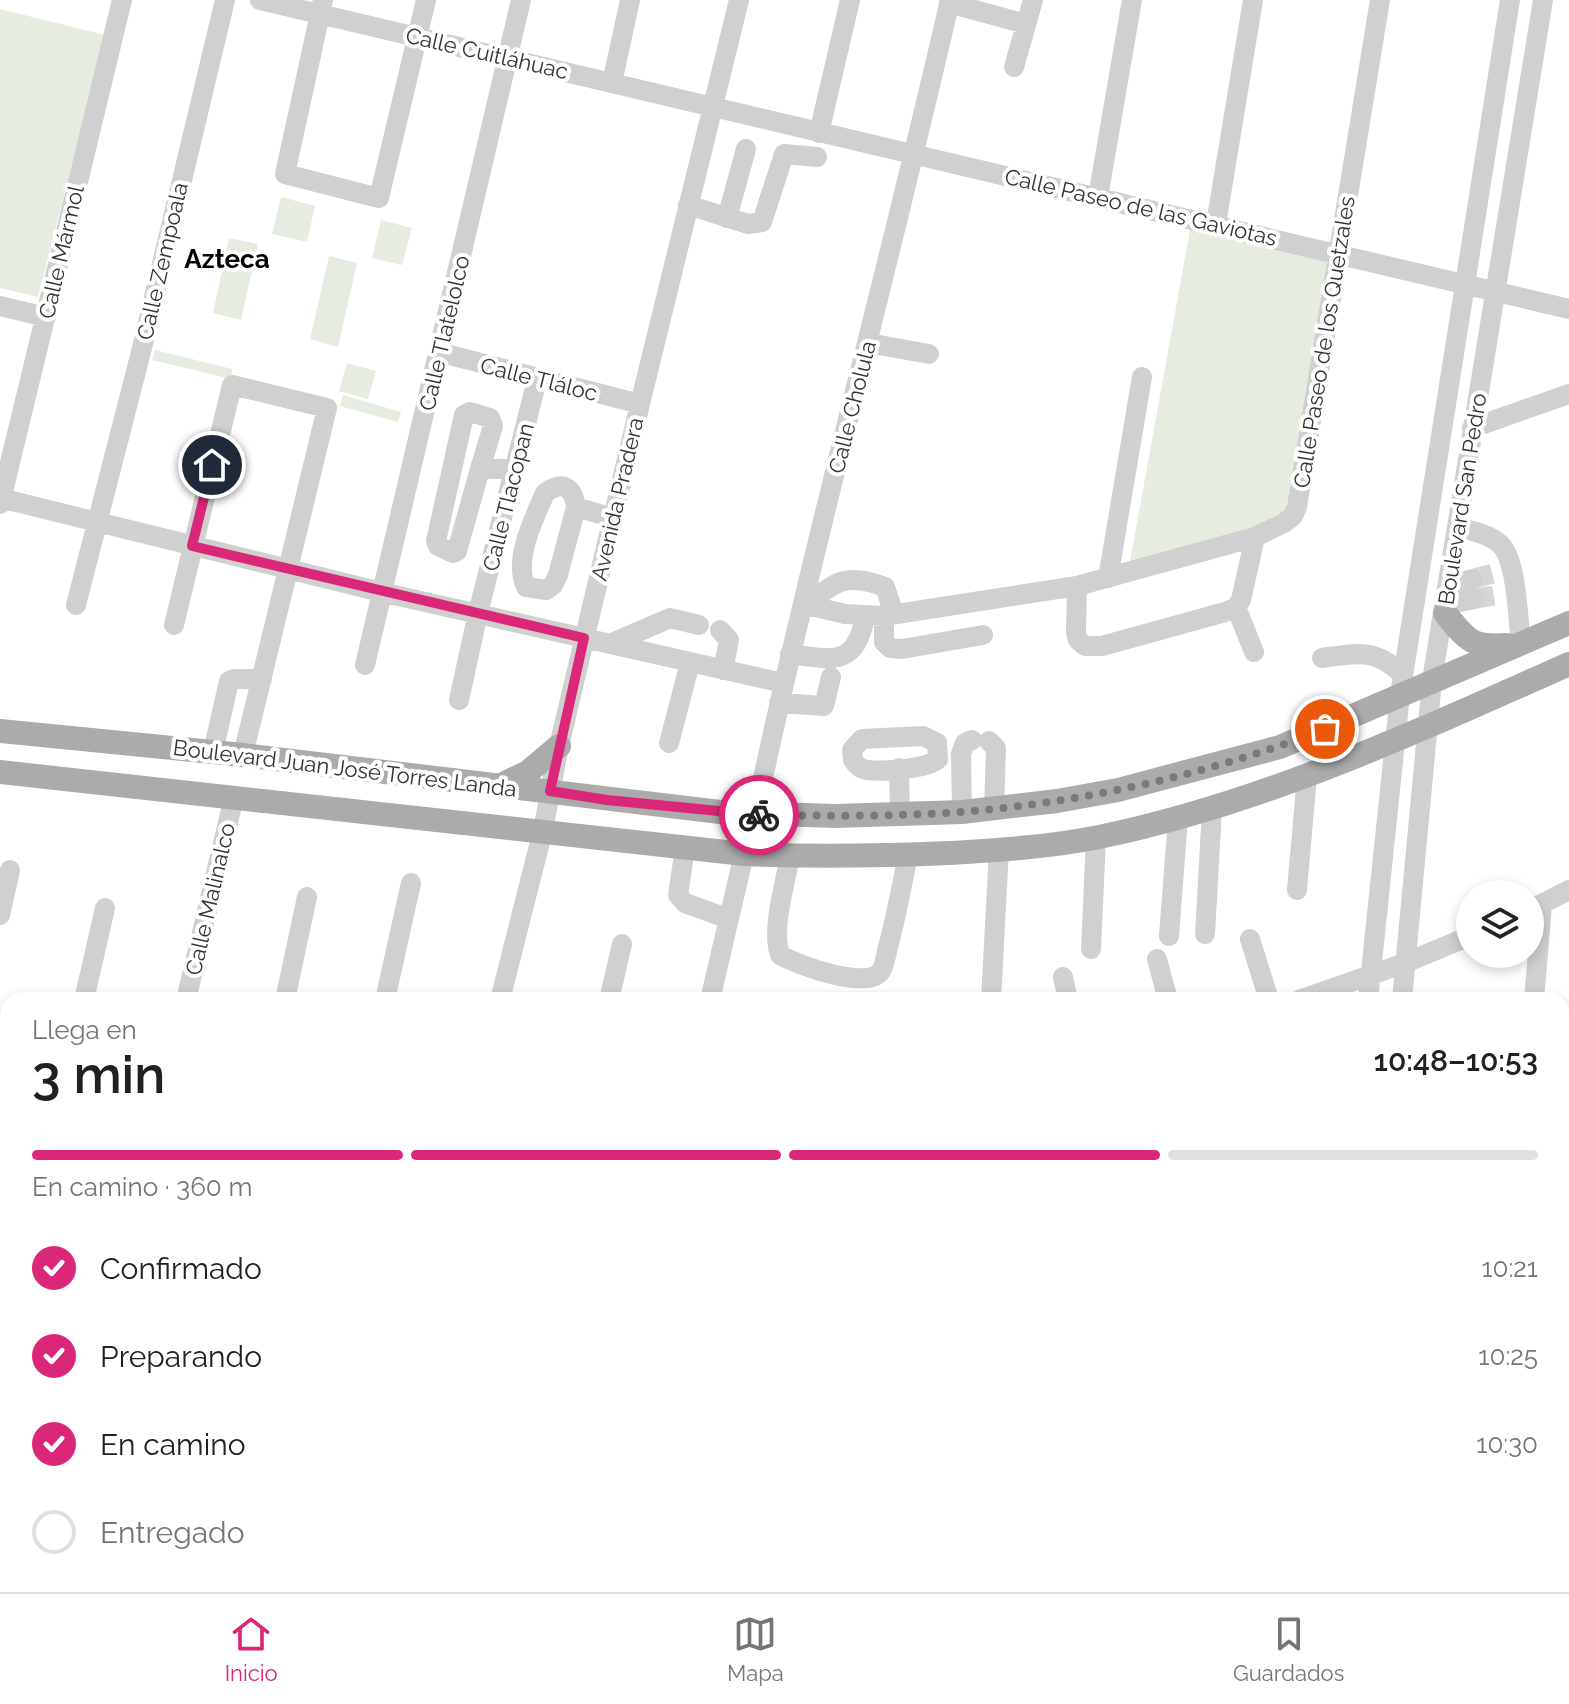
<!DOCTYPE html>
<html lang="es">
<head>
<meta charset="utf-8">
<style>
  body { margin:0; font-family:Raleway,sans-serif; background:#f2f2f2; color:#202124; height:100vh; display:flex; flex-direction:column; font-size:30px; white-space:nowrap }
  * { box-sizing:border-box; margin:0 }
  p { font-size:26px; color:#757577 }
  .icon { flex:none; width:44px; height:44px; fill:none; stroke:currentColor; stroke-width:2; stroke-linecap:round; stroke-linejoin:round }
  .map { position:relative; flex:1; overflow:hidden }
  .sheet { position:absolute; left:0px; top:992px; width:1570px; height:600px; display:flex; flex-direction:column; background:#fff; border-radius:24px 24px 0 0; box-shadow:0 4px 12px #0003 }
  .sheet>* { flex:none }
  .tools { position:absolute; left:1456px; top:880px; display:grid; gap:16px }
  .tools a { display:grid; place-items:center; width:88px; height:88px; border-radius:50%; background:#fff; box-shadow:0 4px 12px #0003; font-size:40px }
  .pin { position:absolute; display:grid; place-items:center; width:68px; height:68px; color:#fff; margin:-34px; border:4px solid #fff; border-radius:50%; box-shadow:0 2px 8px #0007 }
  .courier { position:absolute; display:grid; place-items:center; width:80px; height:80px; margin:-40px; border:6px solid #db2777; border-radius:50%; background:#fff; color:#222; box-shadow:0 2px 10px #0007 }
  .overview em { font-style:normal; font-weight:600 }
  .overview div { display:flex; flex-direction:column-reverse }
  .overview { display:flex; align-items:center; justify-content:space-between; height:136px; padding:0 32px }
  h1 { font-size:52px; font-weight:600; line-height:60px }
  .bar { display:grid; grid-template-columns:repeat(4,1fr); gap:12px 8px; align-content:center; height:96px; padding:0 32px }
  .bar i { height:10px; border-radius:6px; background:#e0e0e0 }
  .bar .active { background:#db2777 }
  .bar p { grid-column:span 4 }
  ol { padding:0 32px; list-style:none }
  li { display:flex; align-items:center; gap:24px; height:88px }
  li p { margin-inline-start:auto }
  li .icon { padding:8px; border-radius:50%; background:#db2777; color:#fff; stroke-width:4 }
  li:last-child { color:#757577 }
  li i { width:44px; height:44px; border:4px solid #e0e0e0; border-radius:50% }
  .menu { display:flex; justify-content:space-around; align-items:center; height:112px; border-top:2px solid #e0e0e0; background:#fff; font-size:22px; color:#757577 }
  .menu a { display:grid; justify-items:center; gap:4px }
  .menu .active { color:#db2777 }
  .map>svg:first-child { display:block }
  .green { fill:#e6ecdf }
  .lines { fill:none; stroke-linecap:round; stroke-linejoin:round }
  .minor-tunnel { stroke:#d6d6d6; stroke-width:20; stroke-dasharray:20 10; stroke-linecap:butt }
  .minor { stroke:#d0d0d0; stroke-width:20 }
  .major { stroke:#ababab; stroke-width:24 }
  .done { stroke:#7a7a7a; stroke-width:8; stroke-dasharray:0 14.4 }
  .route { stroke:#db2777; stroke-width:10 }
  .labels { text-anchor:middle; stroke-width:8; stroke-linejoin:round; paint-order:stroke }
  .street-label { font-size:22px; fill:#333; stroke:#fff }
  .quarter-label { font-size:26px; font-weight:bold; fill:#000; stroke:#fff }
</style>
</head>
<body>
<div class="map">
<svg width="1569" height="1592" viewBox="0 0 1569 1592">
  <rect width="100%" height="100%" fill="#fff"/>
  <path class="green" d="M0,9L105,35L38,297L0,288Z
    M281,197L315,206L307,242L272,234Z
    M381,220L412,228L402,265L372,258Z
    M1190,230L1328,260L1288,514L1248,534L1129,567Z
    M229,238L258,244L241,320L213,313Z
    M329,256L357,263L338,347L310,339Z
    M155,350L232,369L231,379L152,360Z
    M347,363L376,371L368,399L339,391Z
    M343,395L401,412L398,422L340,406Z"/>
  <g class="lines">
    <path class="minor-tunnel" d="M1473,579L1502,571
      M1474,599L1503,594"/>
    <path class="minor" d="M260,0L1569,309
      M323,0L285,174L379,198L426,0
      M949,3L1026,24
      M1014,67L1033,0
      M612,83L630,0
      M819,133L850,0
      M1098,197L1132,0
      M688,205L748,224L762,222L784,154L817,157
      M727,218L746,149
      M1216,224L1253,0
      M0,306L46,317
      M868,343L929,354
      M438,352L640,404
      M1472,428L1569,394
      M480,469L493,426L490,418L470,412L464,415L436,541L438,546L453,553L457,551L480,469H515
      M0,498L381,592L783,683
      M0,504L122,0
      M576,507L558,575L553,585L546,590L526,587C513,559 534,519 545,493C563,480 573,487 576,507L613,518
      M1458,527C1472,531 1489,534 1500,544C1517,559 1518,621 1521,644
      M1108,578L1142,377
      M1449,585L1473,579
      M1077,586L1076,633L1078,640L1085,646H1102L1225,612L1236,607L1241,600L1255,537
      M803,604L845,614L884,616L1077,586L1255,537L1284,523L1293,516L1297,507L1380,0
      M76,605L141,352L225,0
      M808,605C836,580 847,573 885,587L894,614
      M1446,605L1474,599
      M1236,607L1254,652
      M884,616V642L890,648L902,649L983,635
      M174,625L232,385L327,408L243,755
      M720,630L729,640L723,670
      M610,644L670,618L699,625
      M790,654C833,660 856,667 865,616
      M1322,658C1357,653 1376,648 1403,675
      M365,665L521,0
      M459,700L478,613L537,380
      M779,703L824,706L831,677
      M923,736L937,743L938,759C929,769 875,773 863,769C857,767 856,764 853,760L852,750L862,739Z
      M989,741L996,748L994,809
      M669,743L690,663
      M213,752L229,681L234,679H262
      M899,768L900,814
      M962,812L961,754L965,743L972,740
      M755,815C813,542 888,272 950,0
      M685,848L678,895L685,903L729,919
      M790,856C785,885 771,929 780,955C798,965 868,991 881,971C885,965 886,954 888,947C896,917 902,886 908,855
      M1297,890L1307,776
      M1530,910L1569,890
      M0,915L10,870
      M1205,934L1212,809
      M1169,936L1178,818
      M1250,939L1269,1000
      M1091,949L1096,837
      M1157,959L1168,1000
      M1063,977L1068,1000
      M84,1000L105,908
      M186,1000L234,797
      M285,1000L307,897
      M385,1000L411,883
      M500,1000L543,830L559,746L640,404L739,0
      M609,1000L622,944
      M710,1000L744,854
      M991,1000L999,850
      M1299,1000L1405,963L1470,936
      M1368,1000L1400,695L1510,0
      M1402,1000L1432,680L1543,0
      M1534,1000L1542,905
      M0,1077L8,1079
      M1562,1281L1569,1280
      M0,1356L8,1323
      M0,1395L8,1396
      M1562,1554H1569
      M43,1592L46,1584
      M141,1592L143,1584
      M247,1592L249,1584
      M356,1592L358,1584
      M476,1592L478,1584
      M625,1592L627,1584
      M774,1592L776,1584
      M875,1592L876,1584
      M951,1592L952,1584
      M1026,1592L1027,1584
      M1115,1592L1116,1584
      M1204,1592L1205,1584
      M1316,1592L1317,1584
      M1351,1592L1352,1584
      M1441,1592L1442,1584"/>
    <path class="major" d="M1445,613C1466,639 1471,648 1507,645
      M0,731L243,755L720,812L835,816L962,812L1057,801L1118,790L1280,747L1569,623
      M0,772L744,854C812,857 880,856 949,853C999,850 1050,847 1099,837C1264,803 1416,732 1569,664
      M499,786L528,772L559,746"/>
  </g>
  <g class="lines">
    <path class="done" d="M759,815C837,816 917,817 995,809C1107,797 1220,770 1325,729"/>
    <path class="route" d="M212,465L192,546L584,638L550,791L607,800L759,815"/>
  </g>
  <g class="labels">
    <g class="street-label">
      <text transform="translate(487 53) rotate(13)" y="8">Calle Cuitláhuac</text>
      <text transform="translate(1141 207) rotate(13)" y="8">Calle Paseo de las Gaviotas</text>
      <text transform="translate(61 252) rotate(-77)" y="8">Calle Mármol</text>
      <text transform="translate(162 261) rotate(-77)" y="8">Calle Zempoala</text>
      <text transform="translate(444 333) rotate(-77)" y="8">Calle Tlatelolco</text>
      <text transform="translate(1324 342) rotate(-81)" y="8">Calle Paseo de los Quetzales</text>
      <text transform="translate(539 379) rotate(14)" y="8">Calle Tláloc</text>
      <text transform="translate(852 407) rotate(-76)" y="8">Calle Cholula</text>
      <text transform="translate(508 497) rotate(-76)" y="8">Calle Tlacopan</text>
      <text transform="translate(617 499) rotate(-77)" y="8">Avenida Pradera</text>
      <text transform="translate(1462 499) rotate(-81)" y="8">Boulevard San Pedro</text>
      <text transform="translate(345 768) rotate(7)" y="8">Boulevard Juan José Torres Landa</text>
      <text transform="translate(210 899) rotate(-77)" y="8">Calle Malinalco</text>
    </g>
    <g class="quarter-label">
      <text x="227" y="268">Azteca</text>
    </g>
  </g>
</svg>
<div class="tools">
<a><svg class="icon" aria-label="layers" viewBox="0 0 24 24"><path d="M12 4l9 5-9 5-9-5zM3 14l9 5 9-5"/></svg></a>
</div>
<div class="pin" style="left:1325px;top:729px;background:#ea580c"><svg class="icon" aria-label="bag" viewBox="0 0 24 24"><path d="M5 8h14l-1 12H6zM9 8a3 3 0 0 1 6 0"/></svg></div>
<div class="pin" style="left:212px;top:465px;background:#1f2937"><svg class="icon" aria-label="home" viewBox="0 0 24 24"><path d="M3 11l9-7 9 7M6 9v11h12V9"/></svg></div>
<div class="courier" style="left:759px;top:815px"><svg class="icon" aria-label="bike" viewBox="0 0 24 24"><circle cx="6" cy="16" r="4"/><circle cx="18" cy="16" r="4"/><path d="M6 16l4-8h5l3 8M10 8l3 8H6M13 5h3"/></svg></div>
<section class="sheet">
<div class="overview"><div><h1>3 min</h1><p>Llega en</p></div><em>10:48–10:53</em></div>
<div class="bar"><i class="active"></i><i class="active"></i><i class="active"></i><i></i><p>En camino · 360 m</p></div>
<ol>
<li><svg class="icon" aria-label="check" viewBox="0 0 24 24"><path d="M5 12l5 5 9-10"/></svg>Confirmado<p>10:21</p></li>
<li><svg class="icon" aria-label="check" viewBox="0 0 24 24"><path d="M5 12l5 5 9-10"/></svg>Preparando<p>10:25</p></li>
<li><svg class="icon" aria-label="check" viewBox="0 0 24 24"><path d="M5 12l5 5 9-10"/></svg>En camino<p>10:30</p></li>
<li><i></i>Entregado</li>
</ol>
</section>
</div>
<nav class="menu">
<a class="active"><svg class="icon" aria-label="home" viewBox="0 0 24 24"><path d="M3 11l9-7 9 7M6 9v11h12V9"/></svg>Inicio</a>
<a><svg class="icon" aria-label="map" viewBox="0 0 24 24"><path d="M3 6l6-2 6 2 6-2v14l-6 2-6-2-6 2zM9 4v14M15 6v14"/></svg>Mapa</a>
<a><svg class="icon" aria-label="saved" viewBox="0 0 24 24"><path d="M7 4h10v16l-5-4-5 4z"/></svg>Guardados</a>
</nav>
</body>
</html>
